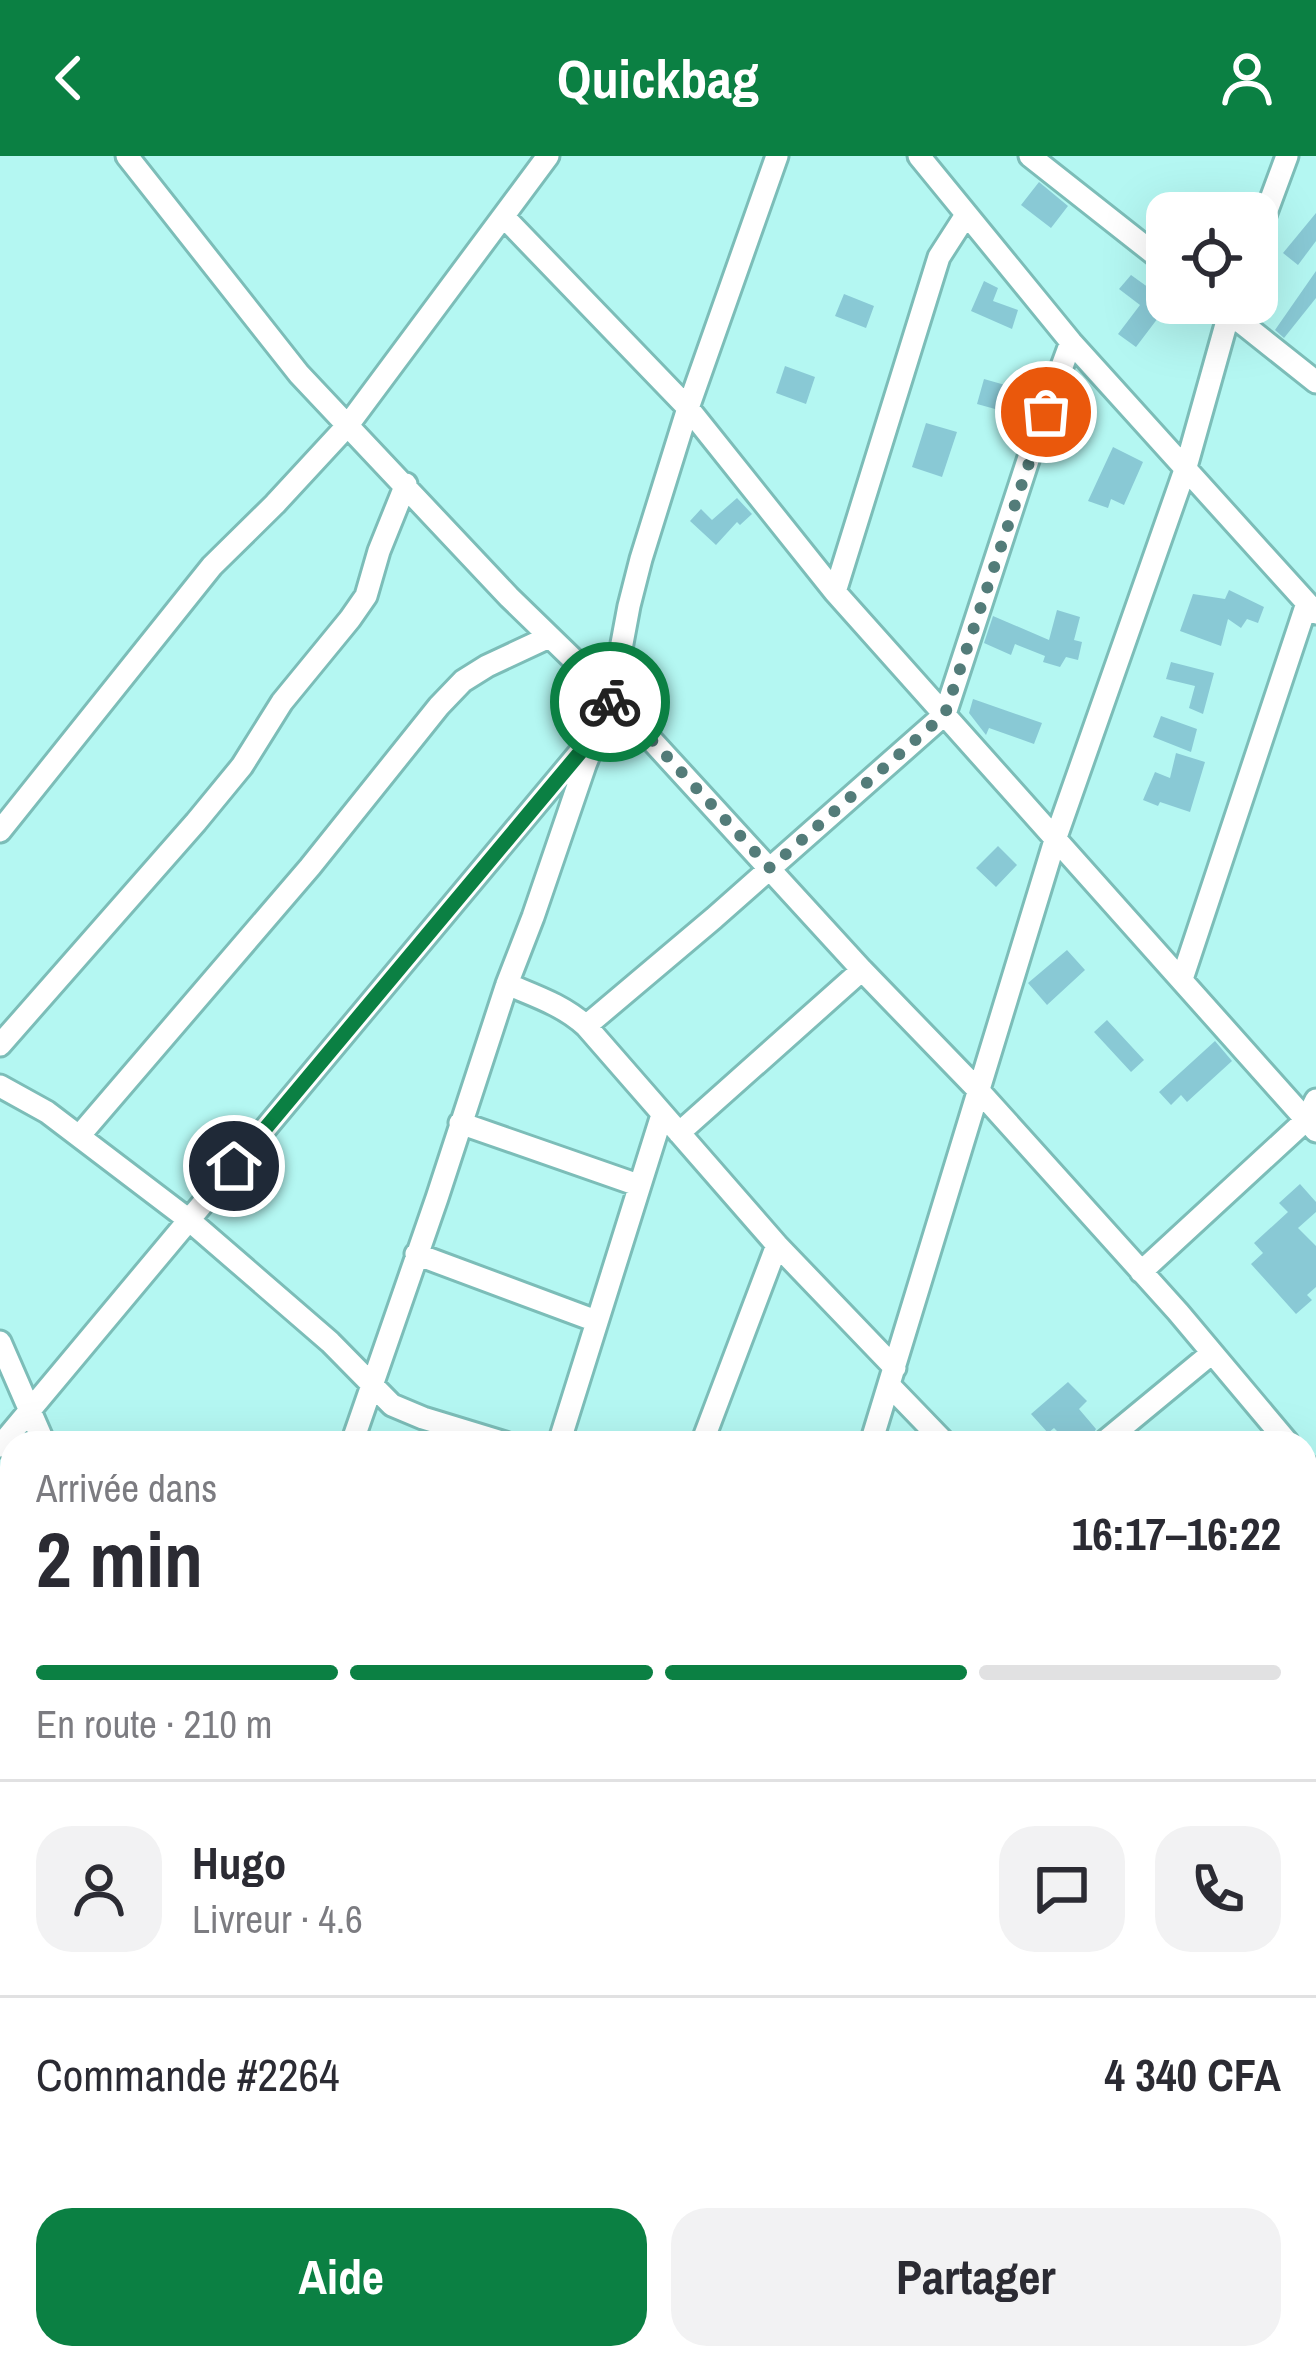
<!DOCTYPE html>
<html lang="fr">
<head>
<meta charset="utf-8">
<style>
  body { margin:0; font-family:"Archivo Narrow",sans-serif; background:#f2f2f3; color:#2b2b33; height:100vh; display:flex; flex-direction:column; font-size:45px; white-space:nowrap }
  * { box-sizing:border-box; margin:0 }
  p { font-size:39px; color:#7c7c81 }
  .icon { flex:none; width:66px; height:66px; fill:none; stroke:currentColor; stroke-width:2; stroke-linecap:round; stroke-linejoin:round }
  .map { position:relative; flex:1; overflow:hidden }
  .panel { position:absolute; left:0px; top:1275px; width:1317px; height:939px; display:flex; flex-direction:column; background:#fff; border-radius:36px 36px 0 0; box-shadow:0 12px 48px #0002 }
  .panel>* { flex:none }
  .controls { position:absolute; left:1146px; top:36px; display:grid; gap:24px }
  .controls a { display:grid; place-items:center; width:132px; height:132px; border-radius:24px; background:#fff; box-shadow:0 12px 48px #0002; font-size:60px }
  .pin { position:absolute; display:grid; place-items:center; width:102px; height:102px; color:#fff; margin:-51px; border:6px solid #fff; border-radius:50%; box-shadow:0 3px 12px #0007 }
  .courier { position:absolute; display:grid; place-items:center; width:120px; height:120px; margin:-60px; border:9px solid #0b8043; border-radius:50%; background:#fff; color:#222; box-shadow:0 3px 15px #0007 }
  .overview em { font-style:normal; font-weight:700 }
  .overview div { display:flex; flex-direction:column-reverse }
  .overview { display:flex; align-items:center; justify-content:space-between; height:204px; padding:0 36px }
  h1 { font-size:78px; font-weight:700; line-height:90px }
  .bar { display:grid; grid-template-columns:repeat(4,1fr); gap:18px 12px; align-content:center; height:144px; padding:0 36px }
  .bar i { height:15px; border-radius:9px; background:#e1e1e2 }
  .bar .selected { background:#0b8043 }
  .bar p { grid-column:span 4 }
  .line { display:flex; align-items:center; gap:30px; padding:0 36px; border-top:3px solid #e1e1e2 }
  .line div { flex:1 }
  .round { display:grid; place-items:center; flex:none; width:126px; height:126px; border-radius:36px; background:#f2f2f3 }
  .cta { display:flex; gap:24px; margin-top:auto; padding:24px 36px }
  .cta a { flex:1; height:138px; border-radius:36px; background:#0b8043; color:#fff; font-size:48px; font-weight:700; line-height:138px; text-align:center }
  .cta a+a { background:#f2f2f3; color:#2b2b33 }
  header { display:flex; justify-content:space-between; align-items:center; height:156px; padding:0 36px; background:#0b8043; color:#fff; font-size:54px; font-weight:700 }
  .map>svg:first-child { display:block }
  .building { fill:#89c9d5 }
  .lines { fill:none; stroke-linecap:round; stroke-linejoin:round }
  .minor-casing { stroke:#7cbdb8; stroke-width:27 }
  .tertiary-casing { stroke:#7cbdb8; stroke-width:33 }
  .minor { stroke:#fff; stroke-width:21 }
  .tertiary { stroke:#fff; stroke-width:27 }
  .done { stroke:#537c79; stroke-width:12; stroke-dasharray:0 21.6 }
  .route { stroke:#0b8043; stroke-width:15 }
</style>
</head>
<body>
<header><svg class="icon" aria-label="back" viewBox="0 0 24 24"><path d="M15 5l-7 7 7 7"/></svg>Quickbag<svg class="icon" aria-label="person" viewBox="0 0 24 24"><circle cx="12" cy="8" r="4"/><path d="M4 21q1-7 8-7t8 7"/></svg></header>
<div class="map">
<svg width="1316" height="2212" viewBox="0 0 1316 2212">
  <rect width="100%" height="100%" fill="#b4f7f2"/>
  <path class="building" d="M1039,26L1068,50L1051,72L1021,49Z
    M1316,57V85L1298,109L1283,97Z
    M1316,115V142L1284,182L1275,174Z
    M1131,119L1170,147L1163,160L1161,158L1136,191L1118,178L1140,149L1119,133Z
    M984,125L998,132L993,145L1018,154L1012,173L971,155Z
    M844,138L874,150L866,172L835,160Z
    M785,210L815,221L806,248L776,237Z
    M984,223L1012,231L1006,256L977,248Z
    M926,267L957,276L942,321L912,311Z
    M1113,291L1143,306L1124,349L1111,343L1108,352L1088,345Z
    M737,342L752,358L740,369L737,366L716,389L690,365L701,353L712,364Z
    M1229,434L1264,451L1258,467L1247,463L1241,472L1228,463L1221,490L1180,475L1193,438L1225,443Z
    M1057,454L1080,461L1074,484L1082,486L1078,504L1066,501L1060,511L1043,506L1045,500L1015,488L1011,499L984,487L993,460L1049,484Z
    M1171,506L1214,517L1203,558L1189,552L1195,530L1166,523Z
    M973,543L1042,567L1034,588L989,572L986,579L969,557Z
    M1161,560L1197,573L1191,596L1153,581Z
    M1176,597L1205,606L1190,656L1160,646L1158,650L1143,644L1155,616L1170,622Z
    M998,690L1017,709L996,731L976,712Z
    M1067,794L1085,814L1047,849L1028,827Z
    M1107,864L1144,904L1131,916L1094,876Z
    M1215,885L1232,905L1187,946L1181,939L1171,949L1159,936Z
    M1300,1028L1316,1046V1056L1298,1072L1316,1090V1131L1307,1139L1312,1144L1296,1158L1251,1108L1263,1097L1254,1087L1288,1056L1279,1047Z
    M1068,1226L1087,1245L1079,1253L1096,1273L1088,1287H1069L1054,1272L1048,1277L1031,1258Z"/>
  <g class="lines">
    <defs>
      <path id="minor" d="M127,0L299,218L509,441L612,541
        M919,0L1071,186L1316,457
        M1030,0L1167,108
        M504,61L688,252L835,436L1316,975
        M1257,81L1287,0
        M1218,148L1316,226
        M835,436L939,101L966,59
        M612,541L629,450L641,403L688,252L777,0
        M0,675L212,410L275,348L348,269L548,0
        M1182,823L1307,447
        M507,828C535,840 563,849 586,870L777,1089L895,1212
        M586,870L714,762L945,558L1032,292L1071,186
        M0,889L196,666L242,610L282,546L350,463L366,440L379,395L406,328
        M0,930L47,956L189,1064L330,1186L392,1249L423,1262L505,1287
        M460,967L638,1029
        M679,977L862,814
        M80,979L310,711L439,550L463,525L487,510L549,481
        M416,1098L596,1165
        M1141,1116L1306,964L1316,944
        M0,1186L44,1287
        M890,1230L945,1287
        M352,1287L437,1042L507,828L533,761L585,609L612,541L862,814L979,935L1178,1156L1288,1287
        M559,1287L662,959
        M702,1287L777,1089
        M871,1287L1056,681L1186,311L1232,147
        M1103,1287L1212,1197
        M0,1290L586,589
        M1305,1308L1316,1321
        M1305,1545L1316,1548
        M0,1688L12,1700
        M1305,1864L1316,1867
        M0,2142L12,2127
        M1281,2202L1294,2212
        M409,2212L413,2202
        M566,2212L569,2202
        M739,2212L743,2202"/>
      <path id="tertiary" d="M1305,1962L1316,1925
        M1232,2212L1235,2202"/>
    </defs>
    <use href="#minor" class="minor-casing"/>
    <use href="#tertiary" class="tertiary-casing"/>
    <use href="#minor" class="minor"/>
    <use href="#tertiary" class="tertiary"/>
  </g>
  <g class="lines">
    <path class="done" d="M610,546L612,541L770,712L945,558L1046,256"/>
    <path class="route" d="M234,1010L598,575L610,546"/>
  </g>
</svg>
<div class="controls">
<a><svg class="icon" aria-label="locate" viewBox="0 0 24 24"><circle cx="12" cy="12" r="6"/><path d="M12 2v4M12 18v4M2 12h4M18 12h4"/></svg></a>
</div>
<div class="pin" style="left:1046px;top:256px;background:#ea580c"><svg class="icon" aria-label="bag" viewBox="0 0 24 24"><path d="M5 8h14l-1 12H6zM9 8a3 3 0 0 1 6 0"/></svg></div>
<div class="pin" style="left:234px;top:1010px;background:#1f2937"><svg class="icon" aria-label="home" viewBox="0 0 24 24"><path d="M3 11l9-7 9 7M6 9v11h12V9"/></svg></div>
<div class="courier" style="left:610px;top:546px"><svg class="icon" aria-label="bike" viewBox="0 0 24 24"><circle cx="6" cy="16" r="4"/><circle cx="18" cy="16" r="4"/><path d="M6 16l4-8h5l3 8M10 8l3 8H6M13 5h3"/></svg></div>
<section class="panel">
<div class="overview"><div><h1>2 min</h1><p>Arrivée dans</p></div><em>16:17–16:22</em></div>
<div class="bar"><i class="selected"></i><i class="selected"></i><i class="selected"></i><i></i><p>En route · 210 m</p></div>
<div class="line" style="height:216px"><a class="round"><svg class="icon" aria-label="person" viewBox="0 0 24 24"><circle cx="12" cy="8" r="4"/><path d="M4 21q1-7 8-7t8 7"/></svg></a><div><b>Hugo</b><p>Livreur · 4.6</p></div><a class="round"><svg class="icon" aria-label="chat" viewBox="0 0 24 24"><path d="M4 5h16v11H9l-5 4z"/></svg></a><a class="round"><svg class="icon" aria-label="phone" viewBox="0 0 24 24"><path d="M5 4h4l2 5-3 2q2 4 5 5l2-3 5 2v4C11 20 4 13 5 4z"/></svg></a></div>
<div class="line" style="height:156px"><div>Commande #2264</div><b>4 340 CFA</b></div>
<div class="cta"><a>Aide</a><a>Partager</a></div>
</section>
</div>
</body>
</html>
